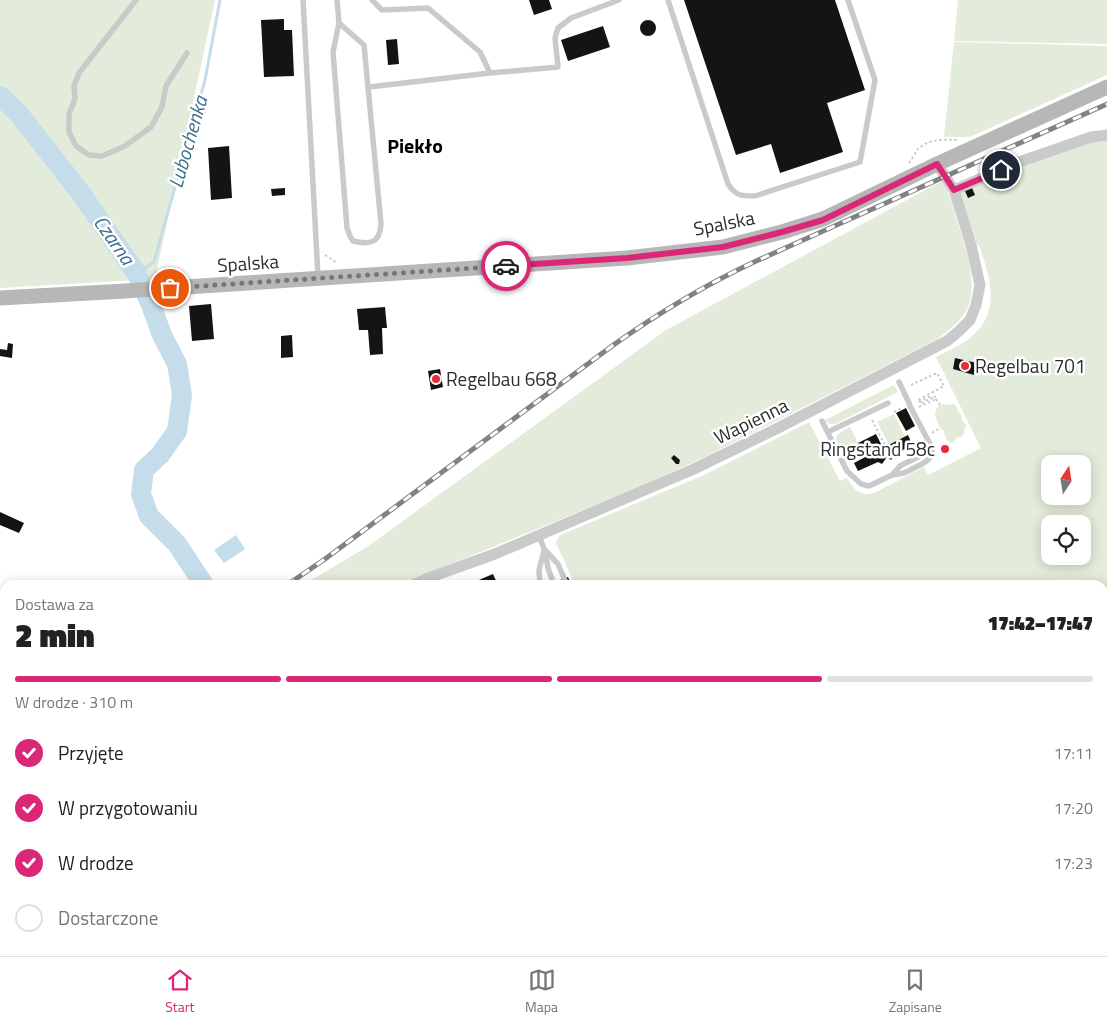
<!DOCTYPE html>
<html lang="pl">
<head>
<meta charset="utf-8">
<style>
  body { margin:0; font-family:"Titillium Web",sans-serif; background:#f2f2f2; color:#222; height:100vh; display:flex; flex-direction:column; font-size:19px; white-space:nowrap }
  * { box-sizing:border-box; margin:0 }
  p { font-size:16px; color:#767676 }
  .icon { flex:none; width:28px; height:28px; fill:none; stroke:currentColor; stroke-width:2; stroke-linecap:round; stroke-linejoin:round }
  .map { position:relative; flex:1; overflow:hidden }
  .details { position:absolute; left:0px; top:580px; width:1108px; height:376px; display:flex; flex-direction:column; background:#fff; border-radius:15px 15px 0 0; box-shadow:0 2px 12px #0003 }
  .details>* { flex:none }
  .needle { width:32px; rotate:12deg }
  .fabs { position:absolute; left:1041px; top:455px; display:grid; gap:10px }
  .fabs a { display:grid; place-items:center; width:50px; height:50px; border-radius:10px; background:#fff; box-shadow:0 2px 12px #0003; font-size:25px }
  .pin { position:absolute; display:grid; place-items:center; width:42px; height:42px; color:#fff; margin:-21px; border:2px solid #fff; border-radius:50%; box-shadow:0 1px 5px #0007 }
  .courier { position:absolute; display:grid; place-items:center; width:50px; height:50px; margin:-25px; border:4px solid #db2777; border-radius:50%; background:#fff; color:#222; box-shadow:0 1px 6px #0007 }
  .overview em { font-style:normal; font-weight:800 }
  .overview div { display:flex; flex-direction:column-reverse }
  .overview { display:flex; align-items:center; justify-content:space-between; height:85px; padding:0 15px }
  h1 { font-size:32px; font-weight:800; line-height:38px }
  .bar { display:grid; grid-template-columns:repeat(4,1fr); gap:8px 5px; align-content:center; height:60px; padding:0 15px }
  .bar i { height:6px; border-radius:4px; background:#e0e0e0 }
  .bar .current { background:#db2777 }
  .bar p { grid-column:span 4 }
  ol { padding:0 15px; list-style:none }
  li { display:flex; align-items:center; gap:15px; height:55px }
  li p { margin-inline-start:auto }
  li .icon { padding:5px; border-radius:50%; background:#db2777; color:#fff; stroke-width:4 }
  li:last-child { color:#767676 }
  li i { width:28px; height:28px; border:2px solid #e0e0e0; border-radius:50% }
  .tabs { display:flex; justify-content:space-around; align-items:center; height:70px; border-top:1px solid #e0e0e0; background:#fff; font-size:14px; color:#767676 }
  .tabs a { display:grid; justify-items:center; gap:2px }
  .tabs .current { color:#db2777 }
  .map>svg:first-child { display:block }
  .green { fill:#e3ebda; fill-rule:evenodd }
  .water { fill:#c5dceb }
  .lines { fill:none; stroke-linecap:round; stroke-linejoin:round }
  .stream { stroke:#c5dceb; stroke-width:3 }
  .river { stroke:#c5dceb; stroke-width:20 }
  .building { fill:#141414 }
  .path { stroke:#cacaca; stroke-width:2; stroke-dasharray:2.5 2.5; stroke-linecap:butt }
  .lane { stroke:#cacaca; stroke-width:5.5 }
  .street { stroke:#cacaca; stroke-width:11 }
  .secondary { stroke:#b7b7b7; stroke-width:15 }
  .rail-casing { stroke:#828282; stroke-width:5 }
  .rail { stroke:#fff; stroke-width:3; stroke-dasharray:9; stroke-linecap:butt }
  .lane-bridge { stroke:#cacaca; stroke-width:5.5 }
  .done { stroke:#767676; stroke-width:5; stroke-dasharray:0 9 }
  .route { stroke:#db2777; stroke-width:6 }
  .poi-dot { fill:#e72b39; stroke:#fff; stroke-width:2 }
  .labels { text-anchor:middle; stroke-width:5; stroke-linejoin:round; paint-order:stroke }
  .street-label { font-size:19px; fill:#2d2d2d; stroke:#fff }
  .poi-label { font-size:19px; fill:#2d2d2d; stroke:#fff; text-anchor:start }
  .water-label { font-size:20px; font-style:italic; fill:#3a6e8f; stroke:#fff }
  .neighbourhood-label { font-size:20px; font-weight:bold; fill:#000; stroke:#fff }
</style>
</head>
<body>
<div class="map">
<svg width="1107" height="956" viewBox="0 0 1107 956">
  <rect width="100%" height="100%" fill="#fff"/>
  <path class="green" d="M0,0H215L155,279L0,288Z
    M958,0H1107V44L954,41Z
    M954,42L1107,46V75L970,137H944Z
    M1107,140V689L1103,690L1102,585H575L557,545L556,542L560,535L704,475L809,422L840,481L847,478C853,489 860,497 874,493L924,467L928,475L981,448L936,357C947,351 960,346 970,338C1002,312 990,278 979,245H977L960,192L1018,167L1091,141ZM1050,464H1082V496H1050ZM1050,524H1082V556H1050Z
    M942,181C950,194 953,207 957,221C965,244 978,283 968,307C962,321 948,331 936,340L705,457L637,488L473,555L395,585H303L367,547L666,330Z
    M894,385L898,392L837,423C832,425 828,425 825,420Z
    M943,404L949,405L953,404L956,406L958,411L962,416V420L966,425L963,435L961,437H957C951,450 945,438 944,431L940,428C936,418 930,410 943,404Z
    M894,414L905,437L889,445L877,422Z
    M850,427L858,443L841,452C833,436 834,435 850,427Z
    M5,830V951H496L499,956H0V832Z
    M860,951H1090L1091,956H859Z"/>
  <path class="water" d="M236,535L245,549L224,563L214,550Z
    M1107,707V913L1102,898V709Z
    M557,951H728L730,956H559Z"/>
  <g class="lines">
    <path class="stream" d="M137,274L154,262L205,80L220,0"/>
    <path class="river" d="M0,96L18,113L80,192L137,274L151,305L162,335L177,364L182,395L177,431L160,455L144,470L141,494L149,516L177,544L204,585
      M378,951L380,956"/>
  </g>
  <path class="building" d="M529,0H549L552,9L534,15Z
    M684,0H835L865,90L827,103L843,152L780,173L771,144L736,155Z
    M284,19V30H292L294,76L264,77L261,20Z
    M640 28a8 8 0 1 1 16 0a8 8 0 1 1-16 0Z
    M603,26L610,47L568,61L561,40Z
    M397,39L399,64L388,65L386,40Z
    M229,146L232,198L211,200L208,148Z
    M285,188V195L272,196L271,189Z
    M972,188L975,195L968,198L965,191Z
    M211,304L214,339L192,341L189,306Z
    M385,307L387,328H382L383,354L370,355L368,330H359L357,309Z
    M292,335L293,357L281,358V336Z
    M8,343L13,344L12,358L0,356V349L7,350Z
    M955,358L977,363L974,375L953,369Z
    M440,369L443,387L431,390L428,371Z
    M906,408L915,426L906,431L896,413Z
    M876,434L883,448L908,435L912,444L908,451L904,449L899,455L895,453L891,460L887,457L882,464L878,462L858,471L854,463L865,457L858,443Z
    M947,444L950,446V449L944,453L941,449Z
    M674,455L680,460L679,464H676L671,458Z
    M0,512L24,523L19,533L0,525Z
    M493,574L498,585H467Z
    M568,577L571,585H547Z"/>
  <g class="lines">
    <path class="path" d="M909,163C912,159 915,153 918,149C929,139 944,139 957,140
      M325,255L337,263
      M911,385L937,373L944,386L918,400
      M936,399L940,405
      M919,402L931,396L932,398L920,404
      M919,407L936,399L932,392
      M894,412L902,408
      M872,420L886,447
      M932,433L940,428
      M1089,951L1090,956"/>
    <path class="lane" d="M136,0L79,73L74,86L75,99L69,114V132L76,146L89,155L102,156L125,146L151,127L162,107L166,86L187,53
      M303,0L318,276
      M337,0L339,23L333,52L347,228L350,236L353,241C370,245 380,243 381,224L364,45L339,23
      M372,0L382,10L428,8L480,52L490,73
      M668,0L728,184C736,196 741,196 755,196L860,162L875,80L848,0
      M369,87L490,73L558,67L555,38L558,28L571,18L619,0
      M899,382L909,403
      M822,421L847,471L861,484L869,486L892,475L904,473L922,464L928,460L931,456L932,450L930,444L910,406
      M828,432L888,403
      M892,475L900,466L924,454
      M539,535L544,549L558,564L567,585
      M545,551L548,568L554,585
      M540,585L539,570L544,551
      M521,951L523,956
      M736,951L738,956
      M834,956L838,951"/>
    <path class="street" d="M937,164L954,190L1016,163L1091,137L1107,135
      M412,585L428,578L495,554L694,469L778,428L947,341L959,331L970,320L976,305L980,285L971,245L954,190
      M503,951L505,956"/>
    <path class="secondary" d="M0,298L125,291L627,258L723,247L782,232L823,219L937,164L1107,87"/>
    <defs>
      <path id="rail" d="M287,585L325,559L612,346C657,314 703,286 754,262L1107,104
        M0,662H5"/>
    </defs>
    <use href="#rail" class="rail-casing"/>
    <use href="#rail" class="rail"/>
    <path class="lane-bridge" d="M909,403L910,406"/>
  </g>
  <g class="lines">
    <path class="done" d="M170,288L506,266"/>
    <path class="route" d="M506,266L627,258L723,247L782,232L823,220L937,164L954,190L1001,170"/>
  </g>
  <g class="poi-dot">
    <circle cx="965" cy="366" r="5"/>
    <circle cx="436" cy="379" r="5"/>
    <circle cx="945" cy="449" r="5"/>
  </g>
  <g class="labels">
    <g class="street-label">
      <text transform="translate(724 223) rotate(-11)" y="7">Spalska</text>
      <text transform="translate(248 263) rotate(-4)" y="7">Spalska</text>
      <text transform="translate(751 421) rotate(-26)" y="7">Wapienna</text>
    </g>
    <g class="poi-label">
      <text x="975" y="373">Regelbau 701</text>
      <text x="446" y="386">Regelbau 668</text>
      <text x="935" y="456" text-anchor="end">Ringstand 58c</text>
    </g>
    <g class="water-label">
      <text transform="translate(188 142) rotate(-74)" y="7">Lubochenka</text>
      <text transform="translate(114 240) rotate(55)" y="7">Czarna</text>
    </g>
    <g class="neighbourhood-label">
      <text x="415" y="153">Piekło</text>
    </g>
  </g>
</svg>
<div class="fabs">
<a><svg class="needle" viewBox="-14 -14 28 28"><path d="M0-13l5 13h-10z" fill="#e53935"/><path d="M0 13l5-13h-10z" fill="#767676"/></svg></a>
<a><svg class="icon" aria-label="locate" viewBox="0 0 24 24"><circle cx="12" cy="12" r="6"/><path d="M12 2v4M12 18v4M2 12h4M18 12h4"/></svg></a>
</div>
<div class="pin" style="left:170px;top:288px;background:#ea580c"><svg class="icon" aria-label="bag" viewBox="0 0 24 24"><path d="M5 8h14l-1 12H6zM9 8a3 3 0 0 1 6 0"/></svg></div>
<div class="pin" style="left:1001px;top:170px;background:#1f2937"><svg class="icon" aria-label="home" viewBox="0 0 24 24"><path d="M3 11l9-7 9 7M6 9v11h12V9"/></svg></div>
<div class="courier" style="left:506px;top:266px"><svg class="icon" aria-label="car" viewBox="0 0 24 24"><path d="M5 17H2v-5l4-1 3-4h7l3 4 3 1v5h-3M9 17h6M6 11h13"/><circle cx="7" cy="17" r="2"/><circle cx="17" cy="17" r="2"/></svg></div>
<section class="details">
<div class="overview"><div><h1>2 min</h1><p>Dostawa za</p></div><em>17:42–17:47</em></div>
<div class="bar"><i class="current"></i><i class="current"></i><i class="current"></i><i></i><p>W drodze · 310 m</p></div>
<ol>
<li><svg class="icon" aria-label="check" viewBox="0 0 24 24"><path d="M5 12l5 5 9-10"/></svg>Przyjęte<p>17:11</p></li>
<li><svg class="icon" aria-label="check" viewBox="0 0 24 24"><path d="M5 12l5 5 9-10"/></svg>W przygotowaniu<p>17:20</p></li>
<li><svg class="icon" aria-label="check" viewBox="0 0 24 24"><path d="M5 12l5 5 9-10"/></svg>W drodze<p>17:23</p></li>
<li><i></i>Dostarczone</li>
</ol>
</section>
</div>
<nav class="tabs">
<a class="current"><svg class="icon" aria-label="home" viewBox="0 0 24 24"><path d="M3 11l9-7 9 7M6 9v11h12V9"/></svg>Start</a>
<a><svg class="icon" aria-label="map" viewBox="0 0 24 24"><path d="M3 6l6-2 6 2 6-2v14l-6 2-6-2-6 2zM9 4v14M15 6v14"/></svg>Mapa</a>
<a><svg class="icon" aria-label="saved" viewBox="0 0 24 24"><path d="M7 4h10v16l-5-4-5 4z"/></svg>Zapisane</a>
</nav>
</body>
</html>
